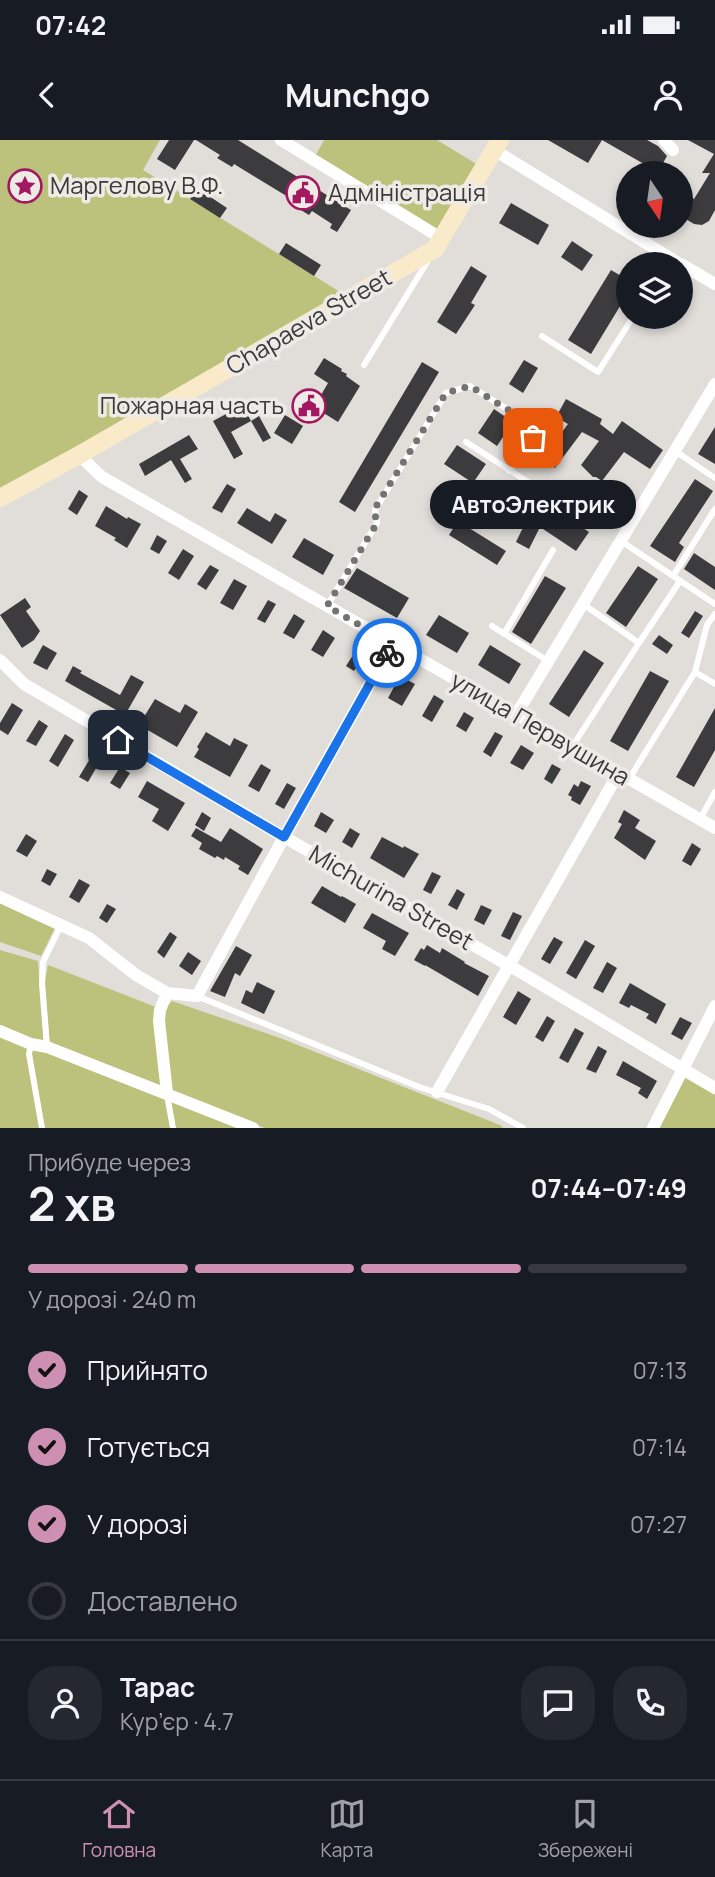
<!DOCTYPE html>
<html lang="uk">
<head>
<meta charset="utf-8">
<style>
  body { margin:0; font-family:Manrope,sans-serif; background:#242831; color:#f1f3f6; height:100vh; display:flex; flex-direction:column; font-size:26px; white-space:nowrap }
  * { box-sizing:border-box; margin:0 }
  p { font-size:23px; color:#9ea1a6 }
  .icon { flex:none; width:38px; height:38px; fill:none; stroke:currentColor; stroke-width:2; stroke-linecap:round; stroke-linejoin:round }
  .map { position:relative; height:988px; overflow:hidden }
  .sheet { display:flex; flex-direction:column; background:#171b24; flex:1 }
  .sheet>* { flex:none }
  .needle { width:46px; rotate:167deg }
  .fabs { position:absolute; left:616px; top:21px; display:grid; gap:14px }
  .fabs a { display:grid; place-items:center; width:77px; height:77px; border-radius:50%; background:#171b24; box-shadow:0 4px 10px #0003; font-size:35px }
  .pin { position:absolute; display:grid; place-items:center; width:60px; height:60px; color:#fff; margin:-30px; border-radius:14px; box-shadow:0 4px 10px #0006 }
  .courier { position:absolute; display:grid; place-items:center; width:70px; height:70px; margin:-35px; border:5px solid #1a73e8; border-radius:50%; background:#fff; color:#222; box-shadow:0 2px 9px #0007 }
  .bubble { position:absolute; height:49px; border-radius:24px; background:#171b24; box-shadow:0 4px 10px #0003; font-size:23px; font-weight:700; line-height:49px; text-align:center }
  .summary em { font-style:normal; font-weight:700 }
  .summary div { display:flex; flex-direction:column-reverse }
  .summary { display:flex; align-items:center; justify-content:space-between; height:119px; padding:0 28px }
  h1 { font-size:46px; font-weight:700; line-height:52px }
  .bar { display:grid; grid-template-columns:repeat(4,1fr); gap:10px 7px; align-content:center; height:84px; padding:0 28px }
  .bar i { height:9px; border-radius:5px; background:#363941 }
  .bar .active { background:#ce90b2 }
  .bar p { grid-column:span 4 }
  .line { display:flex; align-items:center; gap:18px; padding:0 28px; border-top:2px solid #363941 }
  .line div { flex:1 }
  .round { display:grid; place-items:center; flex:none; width:74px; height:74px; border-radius:28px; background:#242831 }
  ol { padding:0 28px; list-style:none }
  li { display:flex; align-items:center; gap:21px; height:77px }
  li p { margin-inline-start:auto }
  li .icon { padding:7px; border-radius:50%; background:#ce90b2; color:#111; stroke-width:4 }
  li:last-child { color:#9ea1a6 }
  li i { width:38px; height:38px; border:4px solid #363941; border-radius:50% }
  .status { display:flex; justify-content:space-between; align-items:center; height:49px; padding:0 35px; background:#171b24; direction:ltr }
  .status svg { height:19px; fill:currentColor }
  header { display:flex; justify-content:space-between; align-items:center; height:91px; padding:0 28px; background:#171b24; font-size:32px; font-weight:700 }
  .menu { display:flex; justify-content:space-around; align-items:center; height:98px; border-top:2px solid #363941; background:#171b24; font-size:19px; color:#9ea1a6 }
  .menu a { display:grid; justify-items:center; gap:4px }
  .menu .active { color:#ce90b2 }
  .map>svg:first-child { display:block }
  .green { fill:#bcc17c }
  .building { fill:#3c3b3e }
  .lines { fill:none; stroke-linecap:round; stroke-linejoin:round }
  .lane { stroke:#fff; stroke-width:6 }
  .street { stroke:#fff; stroke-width:12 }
  .secondary { stroke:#f9eaca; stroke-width:18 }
  .done { stroke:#757371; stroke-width:7; stroke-dasharray:0 12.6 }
  .route { stroke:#1a73e8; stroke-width:9 }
  .labels { text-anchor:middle; stroke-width:7; stroke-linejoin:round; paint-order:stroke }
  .poi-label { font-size:24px; fill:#3b3a39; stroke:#eeebe7; text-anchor:start }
  .street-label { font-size:24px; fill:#3b3a39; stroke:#eeebe7 }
</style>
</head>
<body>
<div class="status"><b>07:42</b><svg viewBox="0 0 49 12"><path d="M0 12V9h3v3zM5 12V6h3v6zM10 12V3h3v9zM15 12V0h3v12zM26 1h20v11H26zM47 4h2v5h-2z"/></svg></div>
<header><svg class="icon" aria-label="back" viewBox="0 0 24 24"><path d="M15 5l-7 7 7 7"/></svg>Munchgo<svg class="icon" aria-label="person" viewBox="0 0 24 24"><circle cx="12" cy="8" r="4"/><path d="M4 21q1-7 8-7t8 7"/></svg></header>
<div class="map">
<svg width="715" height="988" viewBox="0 0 715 988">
  <rect width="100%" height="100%" fill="#e1deda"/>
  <path class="green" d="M0,0H160L143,30L345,155L0,351Z
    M324,0H437L483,28L441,98L313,20Z
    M0,762L55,788L41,816L0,802Z
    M0,810L38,821L44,905L0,887Z
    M48,825L156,867L162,941L160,947L50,906L45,841Z
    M172,861L280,898L500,985L503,988H265L170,951L163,870Z
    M0,894L237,988H0Z
    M685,938L715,955V988H659Z"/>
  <path class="building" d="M169,0H194L175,30L157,19Z
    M196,0H238L351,70L337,92L330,88L332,84L312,71L309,75L296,67L298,63L234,24L232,27L217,18L220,15Z
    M548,0H602L588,23Z
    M602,0H647L658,6L667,16L658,32Z
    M688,0H715V70L709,81L702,85L694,84L681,76V51L694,59L710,33H702L714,14Z
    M197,48L227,68L220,78L190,59Z
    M511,63L549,85L538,105L499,83Z
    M572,101L593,115L582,131L561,117Z
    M286,103L321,125L314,136L279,114Z
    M471,126L487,136L471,163L475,165L456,194L437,182Z
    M611,130L628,140V153L591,214L568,200Z
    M324,218L342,229L341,231L347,234L346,236L360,246L338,282L314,267L328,243L314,234Z
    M524,220L538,228L523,253L509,244Z
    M422,222L439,232L355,372L339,362Z
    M566,259L602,279L600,284L613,294L622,281L663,310L650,329L624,312L602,341L596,337H593L581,325L599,301L582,292L555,328L542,319L568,284L556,277Z
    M243,265L251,281L231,292L243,314L234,319L213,281Z
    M494,269L513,282L497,306L478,293Z
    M285,275L303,286L292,304L274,293Z
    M259,276L271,298L263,302L251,281Z
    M715,287V324L698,314Z
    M189,295L198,309L180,319L192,339L185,343L171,320L145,336L139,324Z
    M457,305L486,324L473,343L444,324Z
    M695,339L713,351L679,403L684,407L675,422L650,406Z
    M508,340L537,359L525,377L496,358Z
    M227,344L236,349L222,373L212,368Z
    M479,347L490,354L469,388L506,411L497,425L449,395Z
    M79,350L88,356L77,375L68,369Z
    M106,366L127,379L128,377L141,384L127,408L114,400L116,398L95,386Z
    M247,368L270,382L275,373L287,380L272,404L237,383Z
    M559,372L589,392L576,411L540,387L529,409L516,402L530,373L551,384Z
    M157,395L167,401L159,414L150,409Z
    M304,398L334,415L323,435L292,417Z
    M183,409L194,416L179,440L168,433Z
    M694,413L715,427V450L684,429Z
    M210,425L219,430L206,450L197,444Z
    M638,426L658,439L626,487L606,473Z
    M357,428L409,458L397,478L344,448Z
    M545,436L566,448L531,504L512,492Z
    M234,439L247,446L233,470L220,463Z
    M25,458L31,467L26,471L40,491L34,500L22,508L0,475Z
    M268,460L276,464L265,483L257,479Z
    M695,471L703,476L689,498L681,493Z
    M294,474L305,481L294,499L283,493Z
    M439,475L469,493L457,513L426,495Z
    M323,490L335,498L323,517L311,510Z
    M659,495L673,505L667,514L652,504Z
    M43,505L57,513L47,530L33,523Z
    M490,505L521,524L509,544L478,525Z
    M357,509L365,515L354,531L346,526Z
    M584,510L604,523L569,577L549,564Z
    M73,526L82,531L80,533L120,555L131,535L144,542L125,575L65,541Z
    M650,531L669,541L628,611L610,601Z
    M400,536L415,544L402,566L388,558Z
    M434,555L444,561L432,582L422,576Z
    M155,559L180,573L185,564L198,572L177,607L139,585Z
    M12,563L23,570L8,595L0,590V583Z
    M715,568V610L694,647L676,637Z
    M464,572L474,578L466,592L456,586Z
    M39,580L48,586L36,606L26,601Z
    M206,592L230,606L234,598L248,605L230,637L194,617L199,609L197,607Z
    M495,592L503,596L491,617L483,612Z
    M65,594L74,600L58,627L49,621Z
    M521,605L534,613L523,630L510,623Z
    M94,612L102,618L88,642L79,637Z
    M261,624L271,630L259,652L248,646Z
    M552,624L561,629L552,644L544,639Z
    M120,627L130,633L120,649L110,643Z
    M147,641L185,663L168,691L152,681L159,669L138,657Z
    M581,641L591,646L580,665L571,660L572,657L568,655L574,644L578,647Z
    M287,643L296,648L284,669L275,664Z
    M624,670L640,680L635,688L656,701L645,720L614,698L622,684L618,682Z
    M202,672L211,678L204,691L195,685Z
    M321,672L334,680L326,693L314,686Z
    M196,688L221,702L230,688L263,709L248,735L238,729L240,726L225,717L224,720L217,716L215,718L199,709L202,703L191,696Z
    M350,688L360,694L352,708L342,702Z
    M26,694L37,701L27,717L16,711Z
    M382,697L403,708L404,706L419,714L404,738L370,718Z
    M692,703L701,709L691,726L682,721Z
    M47,729L57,734L50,746L41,741Z
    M432,732L441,736L431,754L423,750Z
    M79,739L90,745L79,763L69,757Z
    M322,746L341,757L342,756L356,764L345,783L311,763Z
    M457,749L465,754L457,770L448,765Z
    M107,764L116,769L107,783L99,778Z
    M481,765L492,770L484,785L474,780Z
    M513,772L522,776L510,800L501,796Z
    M372,773L409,793L395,816L382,809L386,801L363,788Z
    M170,792L177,797L164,818L157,812Z
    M554,797L563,802L550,824L541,819Z
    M585,800L595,806L576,839L566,833Z
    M427,805L440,813L442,808L465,822L464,823L489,836L478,856L425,825V826L414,820L421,808L424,810Z
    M236,806L252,815L240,836L235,833L225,857L210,851Z
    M188,812L201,821L192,835L179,826Z
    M607,822L617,828L603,853L593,848Z
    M257,842L275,851L264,874L241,863L246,850L252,853Z
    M630,843L666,864L656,884L646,878L649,874L631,865L629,868L619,863Z
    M518,851L531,859L516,885L503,877Z
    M547,876L555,881L543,902L535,897Z
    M680,877L692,883L682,900L671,894Z
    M575,888L584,893L568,923L559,918Z
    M598,906L607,911L596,933L586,929Z
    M623,921L657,941L647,959L638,953L641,948L616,935Z"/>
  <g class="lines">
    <path class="lane" d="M542,196L598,232L633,177
      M364,225L429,119
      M466,302L539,349
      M675,311L715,338
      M621,401L715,464
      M673,436L715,369
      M583,464L639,503L680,441
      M327,466L377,383L375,370L446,253L470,246L526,281L533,298L509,331
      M492,486L548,521
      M504,494L553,410
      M695,532L715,544
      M572,607L639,503
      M629,639L695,532L707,485L715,474
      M700,679L715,652
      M197,856L419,947L489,969L523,988
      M31,904L29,914L42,988
      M47,907L42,844L43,822L61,785
      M167,955L173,988"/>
    <path class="street" d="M281,0L441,98
      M664,0L673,10
      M494,10L680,124
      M681,124L715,144
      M79,315L102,337L715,688
      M0,520L24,544L284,697L522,833L715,948
      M516,575L715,244
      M0,757L89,798L136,835L167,853L197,856L284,697L392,504
      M167,853L160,870L159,881L167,953
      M0,891L31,904L47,907L253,988
      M437,952L618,634
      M653,988L715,866"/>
    <path class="secondary" d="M0,358L79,315L435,109L500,0"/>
  </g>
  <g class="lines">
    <path class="done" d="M387,513L392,504L327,466L377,383L374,370L446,253L470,246L526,281L533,298"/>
    <path class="route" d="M118,600L284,697L387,513"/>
  </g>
  <defs>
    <symbol id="sight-ring" viewBox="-11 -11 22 22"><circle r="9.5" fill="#eeebe7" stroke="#a31860" stroke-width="1.5"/><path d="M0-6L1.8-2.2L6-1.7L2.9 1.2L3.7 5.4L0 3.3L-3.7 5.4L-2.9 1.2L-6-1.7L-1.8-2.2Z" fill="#a31860"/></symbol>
    <symbol id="civic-ring" viewBox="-11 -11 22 22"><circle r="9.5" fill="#eeebe7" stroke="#a31860" stroke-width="1.5"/><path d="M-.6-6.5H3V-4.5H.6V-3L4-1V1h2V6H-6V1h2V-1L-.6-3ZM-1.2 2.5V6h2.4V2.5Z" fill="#a31860"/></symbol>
  </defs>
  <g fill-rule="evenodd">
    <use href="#sight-ring" x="6" y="27" width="38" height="38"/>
    <use href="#civic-ring" x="284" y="34" width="38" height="38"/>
    <use href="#civic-ring" x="290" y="247" width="38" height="38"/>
  </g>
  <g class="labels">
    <g class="poi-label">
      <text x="50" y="54">Маргелову В.Ф.</text>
      <text x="328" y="61">Адміністрація</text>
      <text x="284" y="274" text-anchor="end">Пожарная часть</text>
    </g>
    <g class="street-label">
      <text transform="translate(309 182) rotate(-30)" y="8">Chapaeva Street</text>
      <text transform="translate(540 589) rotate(30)" y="8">улица Первушина</text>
      <text transform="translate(391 758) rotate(30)" y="8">Michurina Street</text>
    </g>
  </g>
</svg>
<div class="fabs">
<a><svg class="needle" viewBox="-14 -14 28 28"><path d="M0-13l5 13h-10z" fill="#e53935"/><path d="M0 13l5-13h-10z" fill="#9ea1a6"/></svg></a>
<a><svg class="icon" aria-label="layers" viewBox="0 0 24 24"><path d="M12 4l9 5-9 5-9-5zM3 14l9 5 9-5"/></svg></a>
</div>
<div class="pin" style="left:533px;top:298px;background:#ea580c"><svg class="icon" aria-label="bag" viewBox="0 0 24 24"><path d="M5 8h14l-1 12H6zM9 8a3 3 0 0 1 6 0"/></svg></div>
<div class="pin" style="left:118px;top:600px;background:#1f2937"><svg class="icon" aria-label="home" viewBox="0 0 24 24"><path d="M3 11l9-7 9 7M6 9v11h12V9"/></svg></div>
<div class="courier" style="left:387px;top:513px"><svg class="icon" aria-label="bike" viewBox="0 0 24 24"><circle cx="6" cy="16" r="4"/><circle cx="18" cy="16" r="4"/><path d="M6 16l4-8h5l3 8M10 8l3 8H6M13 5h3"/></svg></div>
<div class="bubble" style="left:430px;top:340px;width:206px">АвтоЭлектрик</div>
</div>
<section class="sheet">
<div class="summary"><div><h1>2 хв</h1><p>Прибуде через</p></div><em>07:44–07:49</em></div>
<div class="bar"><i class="active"></i><i class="active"></i><i class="active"></i><i></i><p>У дорозі · 240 m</p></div>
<ol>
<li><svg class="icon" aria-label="check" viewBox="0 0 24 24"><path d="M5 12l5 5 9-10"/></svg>Прийнято<p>07:13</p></li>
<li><svg class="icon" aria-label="check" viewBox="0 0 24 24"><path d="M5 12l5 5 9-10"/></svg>Готується<p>07:14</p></li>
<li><svg class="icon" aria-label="check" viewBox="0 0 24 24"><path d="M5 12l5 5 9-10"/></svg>У дорозі<p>07:27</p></li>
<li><i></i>Доставлено</li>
</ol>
<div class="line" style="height:126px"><a class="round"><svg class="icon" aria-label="person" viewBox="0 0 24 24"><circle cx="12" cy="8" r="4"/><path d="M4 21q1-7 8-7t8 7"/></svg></a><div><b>Тарас</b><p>Кур’єр · 4.7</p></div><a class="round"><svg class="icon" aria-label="chat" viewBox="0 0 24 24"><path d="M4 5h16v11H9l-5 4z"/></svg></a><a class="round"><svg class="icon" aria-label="phone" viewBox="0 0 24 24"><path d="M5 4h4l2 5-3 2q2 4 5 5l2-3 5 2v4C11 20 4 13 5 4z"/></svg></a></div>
</section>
<nav class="menu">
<a class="active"><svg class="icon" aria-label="home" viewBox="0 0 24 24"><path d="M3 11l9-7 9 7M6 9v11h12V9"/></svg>Головна</a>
<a><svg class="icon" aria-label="map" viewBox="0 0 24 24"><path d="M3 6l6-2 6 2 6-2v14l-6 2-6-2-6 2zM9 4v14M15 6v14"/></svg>Карта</a>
<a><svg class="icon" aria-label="saved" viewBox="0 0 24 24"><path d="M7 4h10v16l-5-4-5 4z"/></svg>Збережені</a>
</nav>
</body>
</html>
